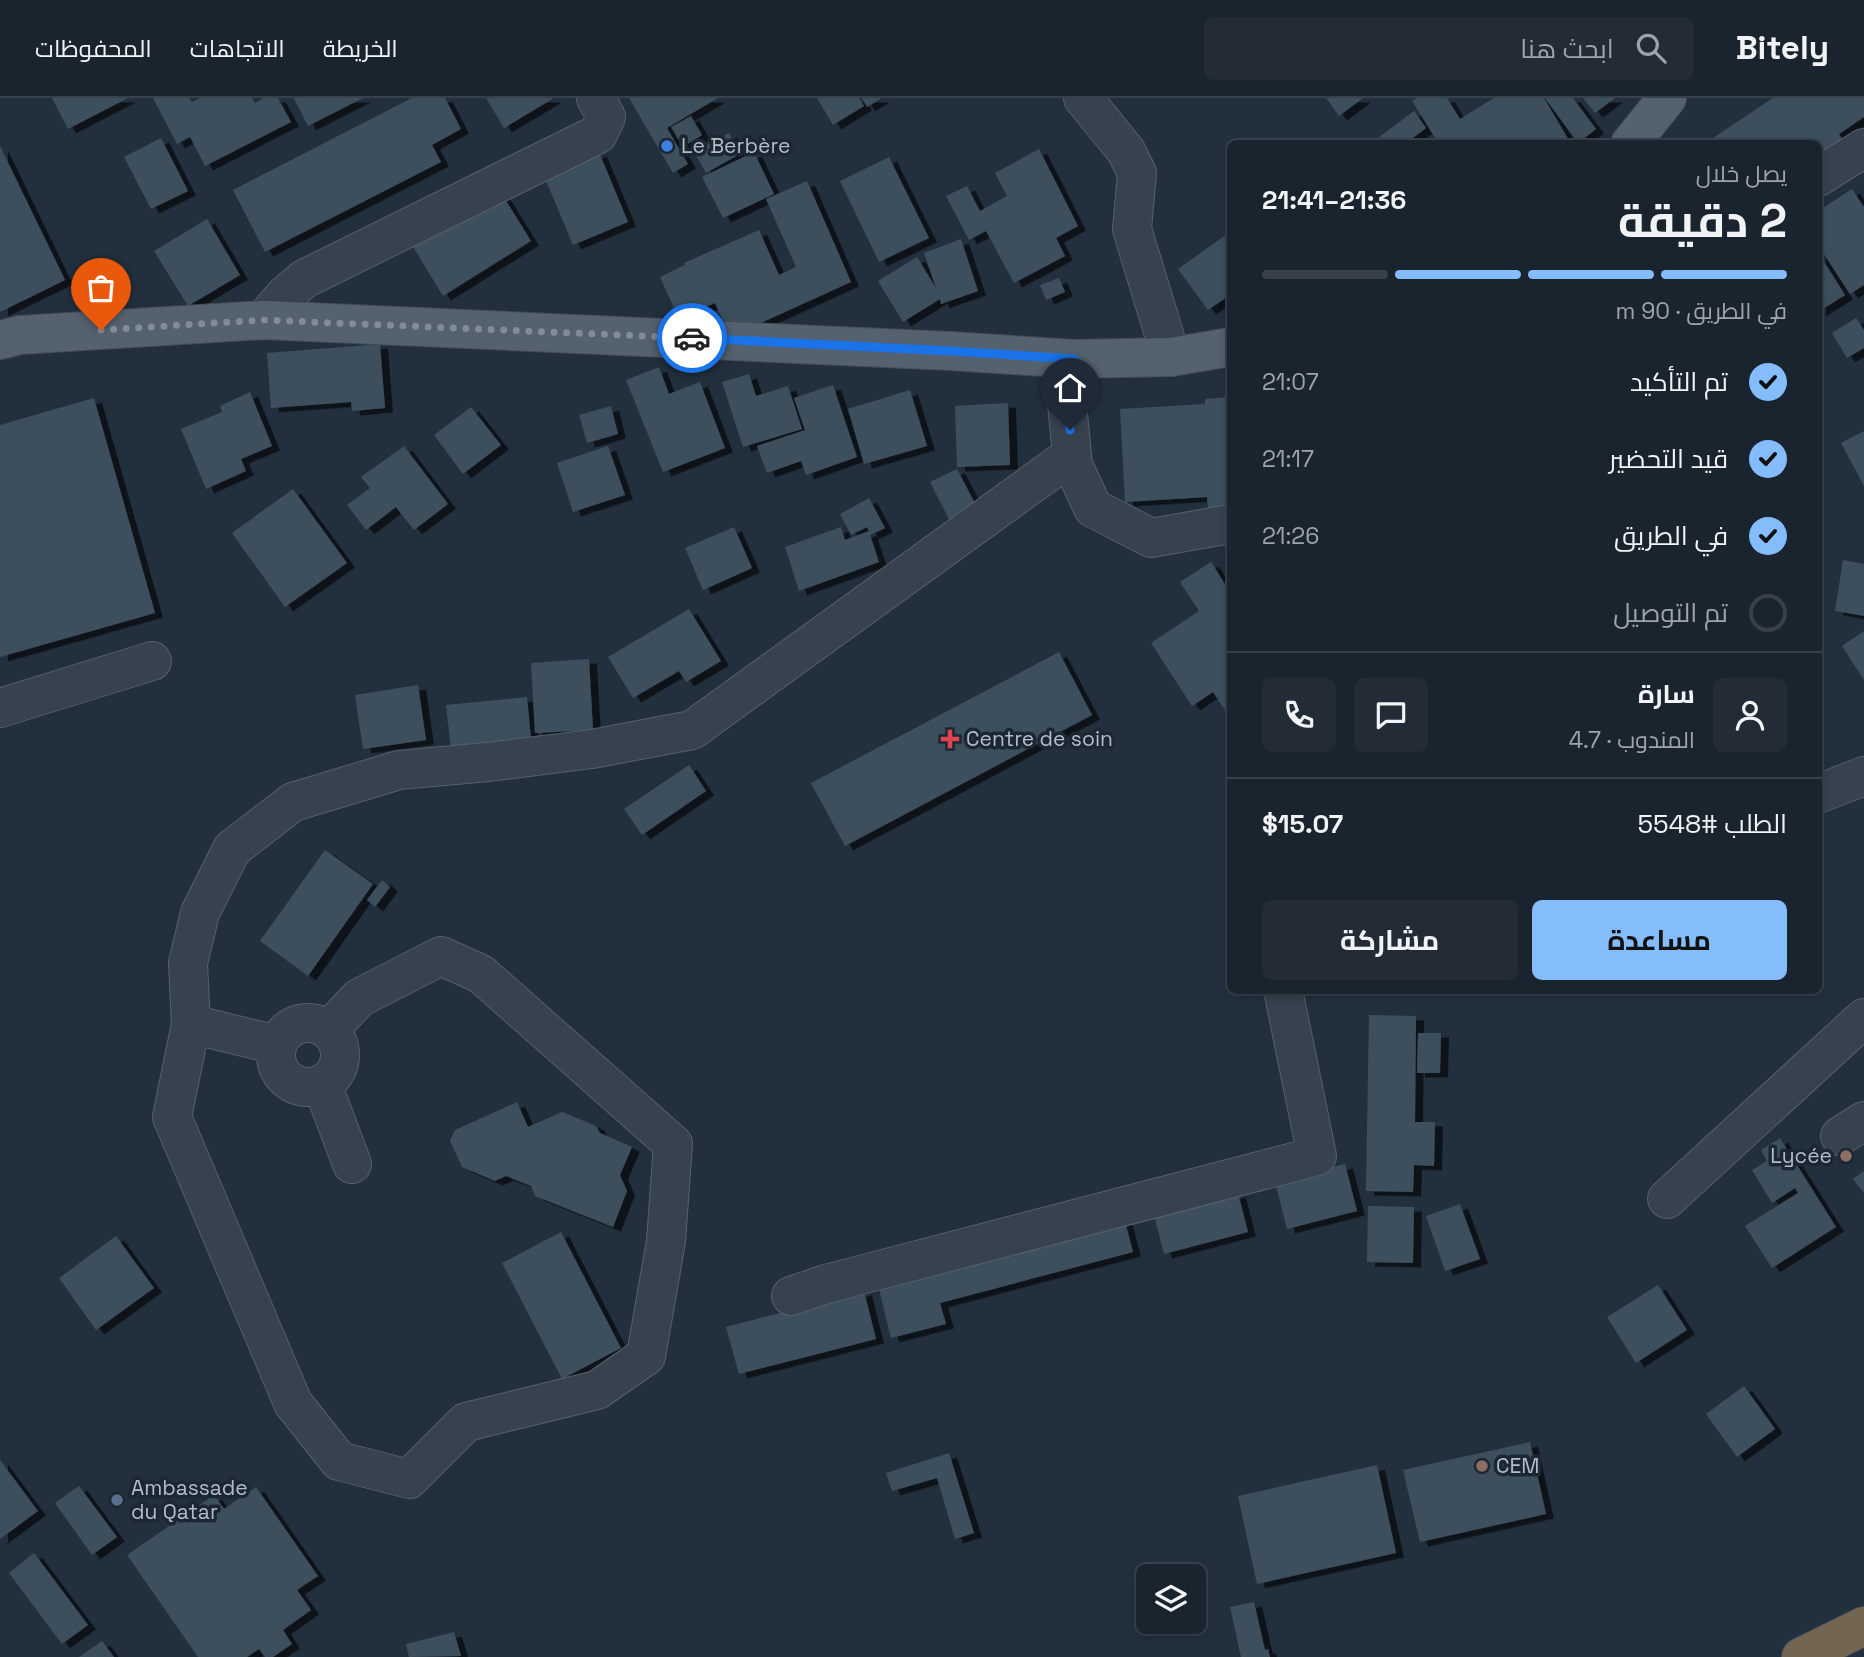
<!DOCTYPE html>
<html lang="ar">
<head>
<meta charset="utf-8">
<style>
  body { margin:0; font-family:"Space Grotesk",Cairo,sans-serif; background:#232c36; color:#f1f3f6; direction:rtl; height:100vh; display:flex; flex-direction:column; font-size:26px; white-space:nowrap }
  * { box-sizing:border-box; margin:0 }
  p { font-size:23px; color:#9fa4aa }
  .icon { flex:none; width:38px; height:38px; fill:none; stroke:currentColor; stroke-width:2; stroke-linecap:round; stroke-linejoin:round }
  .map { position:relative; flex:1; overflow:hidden; direction:ltr }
  .drawer { position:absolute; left:1227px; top:42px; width:595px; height:854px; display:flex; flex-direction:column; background:#1a242e; border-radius:10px; box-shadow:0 4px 10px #0003,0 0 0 2px #38414a; direction:rtl }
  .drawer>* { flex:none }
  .controls { position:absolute; left:1136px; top:1466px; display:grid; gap:14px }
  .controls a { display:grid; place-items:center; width:70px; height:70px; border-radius:10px; background:#1a242e; box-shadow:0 4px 10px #0003,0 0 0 2px #38414a; font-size:35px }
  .pin { position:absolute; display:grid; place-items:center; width:60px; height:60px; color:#fff; margin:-72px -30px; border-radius:50% 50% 50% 0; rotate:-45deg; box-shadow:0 0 7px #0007 }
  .pin .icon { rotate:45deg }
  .courier { position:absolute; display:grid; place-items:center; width:70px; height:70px; margin:-35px; border:5px solid #1a73e8; border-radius:50%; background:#fff; color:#222; box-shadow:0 2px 9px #0007 }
  .headline em { font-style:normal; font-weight:700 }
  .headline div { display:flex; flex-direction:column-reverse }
  .headline { display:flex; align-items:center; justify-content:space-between; height:119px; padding:0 35px }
  h1 { font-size:46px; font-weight:700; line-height:52px }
  .bar { display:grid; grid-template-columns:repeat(4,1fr); gap:10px 7px; align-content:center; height:84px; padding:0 35px }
  .bar i { height:9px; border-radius:5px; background:#38414a }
  .bar .selected { background:#84bcfc }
  .bar p { grid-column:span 4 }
  .line { display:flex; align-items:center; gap:18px; padding:0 35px; border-top:2px solid #38414a }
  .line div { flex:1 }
  .round { display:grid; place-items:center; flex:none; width:74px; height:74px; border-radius:10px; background:#232c36 }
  ol { padding:0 35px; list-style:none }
  li { display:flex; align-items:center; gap:21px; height:77px }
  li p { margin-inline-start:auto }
  li .icon { padding:7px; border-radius:50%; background:#84bcfc; color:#111; stroke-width:4 }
  li:last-child { color:#9fa4aa }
  li i { width:38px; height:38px; border:4px solid #38414a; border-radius:50% }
  .button { display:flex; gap:14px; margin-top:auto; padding:14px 35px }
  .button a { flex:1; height:80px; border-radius:10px; background:#84bcfc; color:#111; font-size:28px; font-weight:700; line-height:80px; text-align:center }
  .button a+a { background:#232c36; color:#f1f3f6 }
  header { display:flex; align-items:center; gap:42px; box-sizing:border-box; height:98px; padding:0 35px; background:#1a242e; border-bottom:2px solid #38414a }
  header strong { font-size:33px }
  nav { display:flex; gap:38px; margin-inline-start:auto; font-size:24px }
  .search { width:490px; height:63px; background:#232c36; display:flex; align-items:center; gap:18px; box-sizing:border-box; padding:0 24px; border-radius:10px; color:#9fa4aa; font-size:26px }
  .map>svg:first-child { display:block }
  .building { fill:#3e4f5d; filter:url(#shadow) }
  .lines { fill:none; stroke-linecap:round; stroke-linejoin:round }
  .minor-casing { stroke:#55606c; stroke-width:40 }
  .major-casing { stroke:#404b57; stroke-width:40 }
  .highway-casing { stroke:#424d59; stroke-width:40 }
  .minor { stroke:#37424e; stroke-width:38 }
  .major { stroke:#54616e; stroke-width:38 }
  .highway { stroke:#746553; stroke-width:38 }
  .done { stroke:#808c98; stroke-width:7; stroke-dasharray:0 12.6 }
  .route { stroke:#1a73e8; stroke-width:9 }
  .shop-dot { fill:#3f7fe0; stroke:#1c2733; stroke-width:2.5 }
  .health-dot { fill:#e0444e; stroke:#1c2733; stroke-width:2.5 }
  .education-dot { fill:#8d6e63; stroke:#1c2733; stroke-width:2.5 }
  .service-dot { fill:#5c6f8a; stroke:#1c2733; stroke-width:2.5 }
  .labels { text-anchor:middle; stroke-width:7; stroke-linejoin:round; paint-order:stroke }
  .poi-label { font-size:21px; fill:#b2bdc9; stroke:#1c2733; text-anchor:start }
</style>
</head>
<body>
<header>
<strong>Bitely</strong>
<div class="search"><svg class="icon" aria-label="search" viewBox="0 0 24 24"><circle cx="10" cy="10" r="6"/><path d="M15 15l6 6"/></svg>ابحث هنا</div>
<nav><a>الخريطة</a><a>الاتجاهات</a><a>المحفوظات</a></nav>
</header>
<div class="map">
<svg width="1864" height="1559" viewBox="0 0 1864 1559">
  <defs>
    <filter id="shadow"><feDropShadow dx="8" dy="4.5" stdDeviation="0" flood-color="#0009"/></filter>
  </defs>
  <rect width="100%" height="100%" fill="#22303e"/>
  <path class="building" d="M52,0H128L68,31Z
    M153,0H189L192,4L200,0H252L255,5L264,0H278L291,24L205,68L190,39L177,46Z
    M294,0H363L308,28Z
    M412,0H445L461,31L432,47L441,64L265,154L233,92Z
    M486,0H554L504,30Z
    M629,0H718L667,30L688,66L673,75Z
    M817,0H859L864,8L833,27Z
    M862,0H882L867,9Z
    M1326,0H1363L1339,18Z
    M1417,0H1447L1460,21L1494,0H1544L1571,46H1439L1412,3Z
    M1545,0H1573L1596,31L1578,45Z
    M1583,0H1615L1595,15Z
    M1773,0H1864V19L1839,36L1842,41L1818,56V46H1704Z
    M1414,13L1426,30L1405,46H1370Z
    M691,18L702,37L683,49L671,29Z
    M729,35L740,56L706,75L694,54Z
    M161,40L188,93L151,111L124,59Z
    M0,48L65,182L0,214Z
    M1039,51L1078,128L1056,140L1065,158L1014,185L986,133L969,142L946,98L967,88L980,113L1007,98L995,75Z
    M599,54L628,124L573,147L544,78Z
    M754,54L774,96L723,120L702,79Z
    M889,59L929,140L879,164L840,83Z
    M807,83L851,184L730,239L715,205L679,221L660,179L685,167L684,165L759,132L779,177L796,169L766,101Z
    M1852,91L1864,109V187L1850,196L1820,150L1818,151V113Z
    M500,93L531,143L443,198L412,147Z
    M207,121L240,177L188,208L154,153Z
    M1230,134V197L1208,212L1178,171Z
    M961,141L978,193L941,206L940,201L903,224L878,183L917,159L936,190L924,155Z
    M1818,154L1845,197L1818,214Z
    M1059,180L1065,194L1046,202L1040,187Z
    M1856,220L1864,232V250L1847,260L1832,235Z
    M380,246L385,310L352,313L351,304L271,310L267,255Z
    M659,269L669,296L700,284L725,350L663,374L626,282Z
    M749,276L756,298L788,288L802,331L743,349L722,284Z
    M833,287L857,359L806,377L801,363L767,375L757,348L805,332L794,300Z
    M910,292L927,348L864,366L848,311Z
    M250,294L272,348L241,361L246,373L206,391L181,331L222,314L220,308Z
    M1230,299V409L1208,411L1207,399L1125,404L1120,311L1205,306V301Z
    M94,300L155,515L0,559V327Z
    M1008,305L1010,367L957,369L955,308Z
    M611,308L618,336L587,345L579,317Z
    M471,309L501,347L463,376L434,337Z
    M1864,333V388L1841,345Z
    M404,348L448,406L414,432L396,409L366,432L347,407L370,390L361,379Z
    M608,348L625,397L573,414L557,365Z
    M957,371L980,415L953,429L930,384Z
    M293,391L347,465L285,509L232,435Z
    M869,400L885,430L870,437L879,464L799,493L785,449L841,429L845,442L869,433L867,429L851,437L840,416Z
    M734,429L752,470L703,492L685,450Z
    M1843,462L1864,466V518L1835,513Z
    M1211,464L1230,494V620L1213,594L1192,608L1151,545L1199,513L1180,484Z
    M689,511L721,563L686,584L679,573L633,600L608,559Z
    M1864,533V582L1842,548Z
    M1059,554L1092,617L845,748L811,685Z
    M589,561L593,632L535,635L531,565Z
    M418,587L426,642L363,651L355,597Z
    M527,599L531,641L451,651L446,607Z
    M689,667L706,693L642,737L624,711Z
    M325,752L373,786L308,878L260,843Z
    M382,782L390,789L375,809L367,802Z
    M1369,917L1416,918L1415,1024H1435L1434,1068L1414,1067L1413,1094L1366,1093Z
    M1418,935H1441L1440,975H1417Z
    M517,1004L528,1029L562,1014L596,1028L600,1035L632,1049L620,1077L627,1093L613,1129L535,1098L531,1088L506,1078L495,1083L462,1069L450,1043L455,1032Z
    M1780,1040L1836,1129L1772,1170L1745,1128L1798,1095L1795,1090L1772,1105L1752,1072L1767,1063L1761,1052Z
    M1345,1066L1357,1113L1287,1131L1275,1084Z
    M1864,1073V1095L1853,1081Z
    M1238,1095L1248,1134L1164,1156L1154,1117Z
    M1460,1106L1480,1161L1445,1173L1426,1118Z
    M1368,1108L1414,1109L1413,1165L1367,1164Z
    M1123,1116L1133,1154L940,1205L946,1226L891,1240L877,1183Z
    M561,1134L621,1250L562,1281L502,1165Z
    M116,1138L154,1190L96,1232L59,1180Z
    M1658,1187L1687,1232L1636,1265L1607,1219Z
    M864,1193L876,1241L739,1276L726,1229Z
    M1744,1288L1775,1331L1737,1359L1706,1316Z
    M1530,1344L1546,1416L1420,1444L1403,1372Z
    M949,1355L974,1435L955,1441L937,1380L892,1393L886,1375Z
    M0,1362L38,1413L0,1441Z
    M1377,1367L1396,1455L1257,1486L1238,1398Z
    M79,1388L117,1439L92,1457L55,1405Z
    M256,1389L318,1478L297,1492L311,1512L283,1532L292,1546L273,1559H265L259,1551L247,1559H198L127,1457L214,1397L224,1411Z
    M34,1455L88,1527L62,1546L9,1475Z
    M1254,1504L1265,1552L1268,1551L1270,1559H1241L1230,1509Z
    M454,1534L461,1558L409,1559L406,1546Z
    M102,1543L114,1559H79Z"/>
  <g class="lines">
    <defs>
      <path id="minor" d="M1083,0L1126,53L1137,75L1132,131L1171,259
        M1818,79L1864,50
        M264,222L284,198L304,181L598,36L606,19L596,0
        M1074,261L1067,306L1073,367L1093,410L1151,440L1230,426
        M0,610L152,563
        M1818,696L1864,678
        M276 957a32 32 0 1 1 64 0a32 32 0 1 1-64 0Z
        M191,926L277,947
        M329,932L359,900L441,858L481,876L673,1046L666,1143L646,1258L597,1292L466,1324L409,1381L339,1363L293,1305L172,1019L191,926L188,865L200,815L232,751L293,704L399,672L488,664L592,651L692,632L1072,357
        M322,986L352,1066
        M1840,1038L1864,1023
        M1667,1101L1864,920
        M791,1198L826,1186L1317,1058L1283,892"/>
      <path id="major" d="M1630,46L1667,0
        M0,242L20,237L264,222L951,253L1074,261L1171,259L1230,249"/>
      <path id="highway" d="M1801,1559L1864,1528"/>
    </defs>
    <use href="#minor" class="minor-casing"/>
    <use href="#major" class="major-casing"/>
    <use href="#highway" class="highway-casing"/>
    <use href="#minor" class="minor"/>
    <use href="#major" class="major"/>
    <use href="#highway" class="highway"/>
  </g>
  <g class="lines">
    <path class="done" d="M101,232L264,222L692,240"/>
    <path class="route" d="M692,240L951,253L1074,261L1067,306L1070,332"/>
  </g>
  <circle class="shop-dot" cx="667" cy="48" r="7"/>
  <path class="health-dot" d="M946.5 630.5h7v7h7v7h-7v7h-7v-7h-7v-7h7z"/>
  <g class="education-dot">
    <circle cx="1846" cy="1058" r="7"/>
    <circle cx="1482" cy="1368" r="7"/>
  </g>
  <circle class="service-dot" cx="117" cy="1402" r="7"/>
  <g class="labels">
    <g class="poi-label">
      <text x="681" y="55">Le Berbère</text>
      <text x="966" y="648">Centre de soin</text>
      <text x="1832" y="1065" text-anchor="end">Lycée</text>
      <text x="1496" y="1375">CEM</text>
      <text x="131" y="1397">Ambassade<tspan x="131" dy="24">du Qatar</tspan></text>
    </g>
  </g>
</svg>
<div class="controls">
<a><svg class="icon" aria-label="layers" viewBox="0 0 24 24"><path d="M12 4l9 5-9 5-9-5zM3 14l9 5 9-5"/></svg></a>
</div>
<div class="pin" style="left:101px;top:232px;background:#ea580c"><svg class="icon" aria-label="bag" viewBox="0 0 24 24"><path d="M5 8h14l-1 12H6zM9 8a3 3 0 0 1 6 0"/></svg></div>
<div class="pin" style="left:1070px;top:332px;background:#1f2937"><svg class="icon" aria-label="home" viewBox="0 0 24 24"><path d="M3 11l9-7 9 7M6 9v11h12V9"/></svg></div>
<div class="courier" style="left:692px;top:240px"><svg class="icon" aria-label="car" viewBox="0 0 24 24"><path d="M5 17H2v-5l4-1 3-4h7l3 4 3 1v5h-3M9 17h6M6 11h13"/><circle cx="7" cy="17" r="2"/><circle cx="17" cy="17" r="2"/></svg></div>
<section class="drawer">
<div class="headline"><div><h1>2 دقيقة</h1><p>يصل خلال</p></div><em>21:36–21:41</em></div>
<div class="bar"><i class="selected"></i><i class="selected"></i><i class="selected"></i><i></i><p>في الطريق · 90 m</p></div>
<ol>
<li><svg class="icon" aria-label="check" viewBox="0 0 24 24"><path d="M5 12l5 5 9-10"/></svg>تم التأكيد<p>21:07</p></li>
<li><svg class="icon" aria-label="check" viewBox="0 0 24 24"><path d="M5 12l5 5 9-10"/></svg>قيد التحضير<p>21:17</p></li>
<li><svg class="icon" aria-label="check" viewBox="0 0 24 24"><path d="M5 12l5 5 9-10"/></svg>في الطريق<p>21:26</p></li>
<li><i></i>تم التوصيل</li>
</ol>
<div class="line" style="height:126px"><a class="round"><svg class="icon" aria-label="person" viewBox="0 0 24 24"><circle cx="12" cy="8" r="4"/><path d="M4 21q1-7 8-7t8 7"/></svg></a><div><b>سارة</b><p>المندوب · 4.7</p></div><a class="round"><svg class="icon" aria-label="chat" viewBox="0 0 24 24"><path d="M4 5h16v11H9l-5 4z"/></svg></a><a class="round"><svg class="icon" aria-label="phone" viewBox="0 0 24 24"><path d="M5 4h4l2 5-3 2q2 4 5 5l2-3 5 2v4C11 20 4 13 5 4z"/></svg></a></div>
<div class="line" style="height:91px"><div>الطلب #5548</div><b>$15.07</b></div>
<div class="button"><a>مساعدة</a><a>مشاركة</a></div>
</section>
</div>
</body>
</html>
